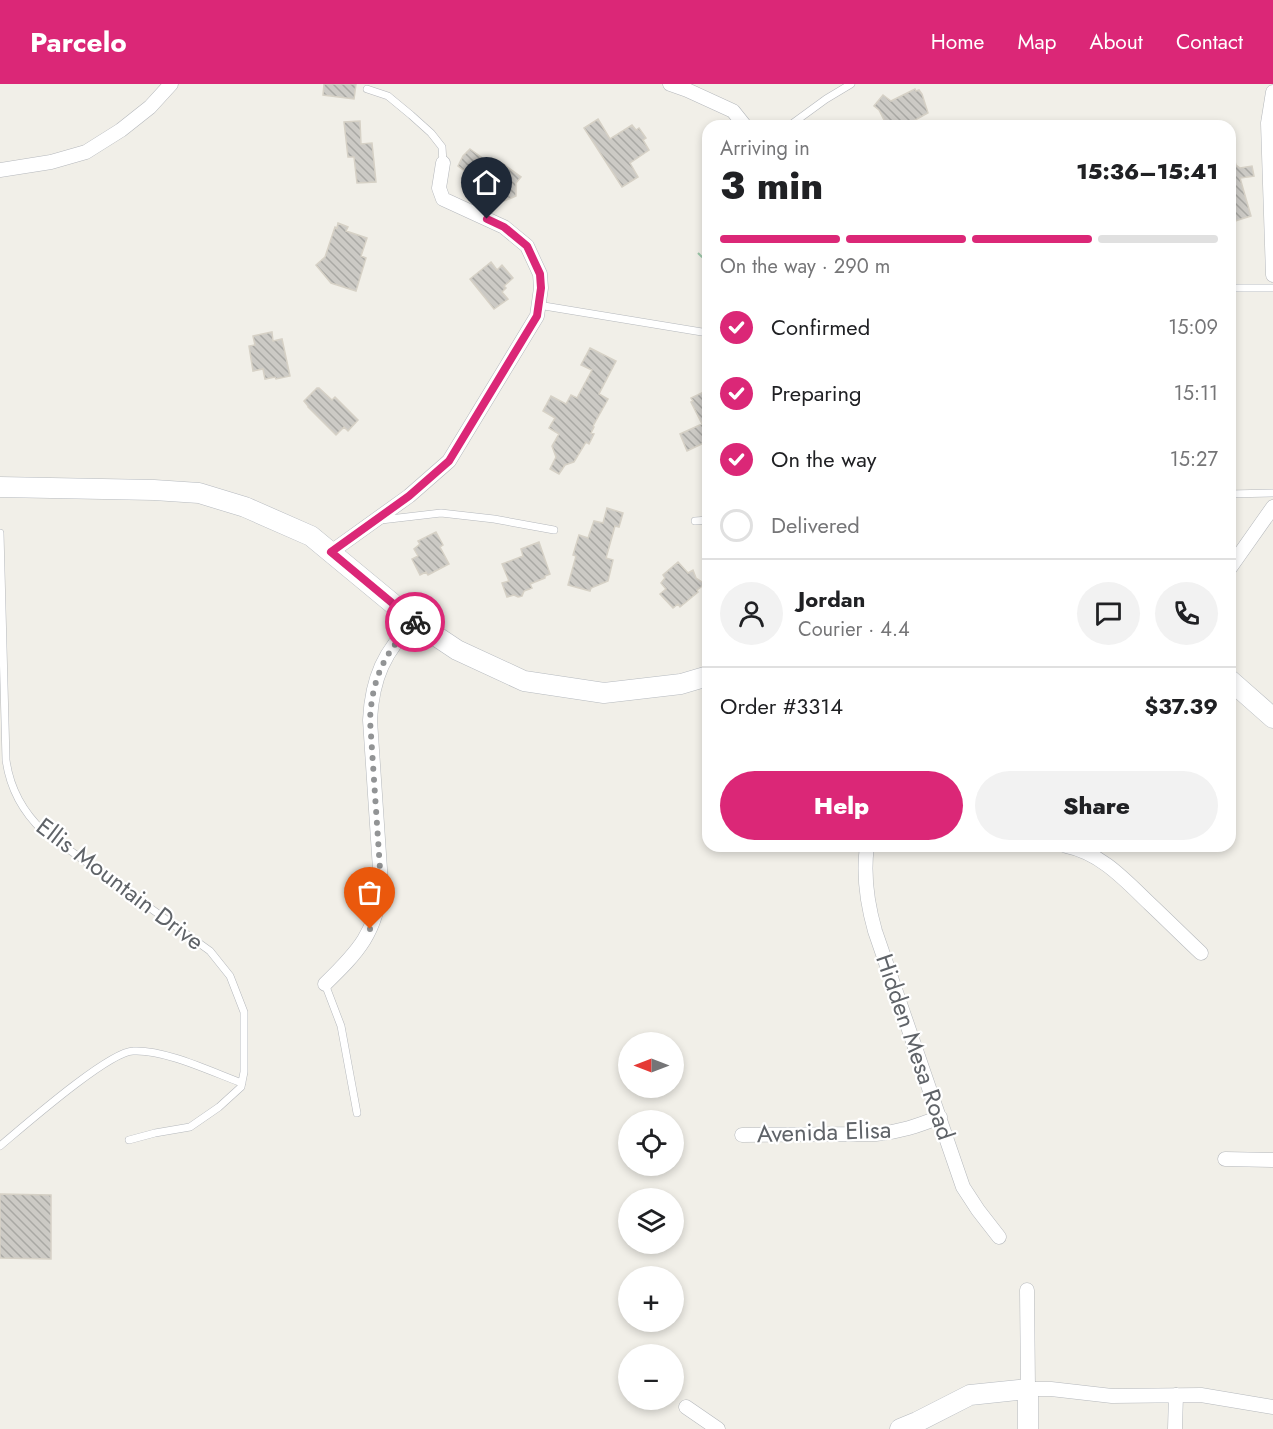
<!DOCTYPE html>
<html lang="en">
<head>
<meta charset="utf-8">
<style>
  body { margin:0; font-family:Jost,sans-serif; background:#f2f2f2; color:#202124; height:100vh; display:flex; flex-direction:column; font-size:22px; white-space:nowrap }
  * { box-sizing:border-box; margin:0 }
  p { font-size:20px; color:#757577 }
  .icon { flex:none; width:33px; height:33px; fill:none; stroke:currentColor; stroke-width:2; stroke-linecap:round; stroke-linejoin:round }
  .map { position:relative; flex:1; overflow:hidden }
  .details { position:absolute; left:702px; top:36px; width:534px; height:732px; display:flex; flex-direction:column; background:#fff; border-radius:18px; box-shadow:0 3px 9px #0003 }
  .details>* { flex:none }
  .needle { width:39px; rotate:270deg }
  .controls { position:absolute; left:618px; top:948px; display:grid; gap:12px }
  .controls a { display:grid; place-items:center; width:66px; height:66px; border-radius:50%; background:#fff; box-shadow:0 3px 9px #0003; font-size:30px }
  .pin { position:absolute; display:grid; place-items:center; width:51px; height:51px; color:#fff; margin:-62px -26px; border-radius:50% 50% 50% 0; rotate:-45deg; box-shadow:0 0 6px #0007 }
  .pin .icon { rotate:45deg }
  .courier { position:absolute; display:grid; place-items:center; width:60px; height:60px; margin:-30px; border:4px solid #db2777; border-radius:50%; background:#fff; color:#222; box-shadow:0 2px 8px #0007 }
  .overview em { font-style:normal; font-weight:800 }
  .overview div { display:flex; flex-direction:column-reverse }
  .overview { display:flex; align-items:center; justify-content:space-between; height:102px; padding:0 18px }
  h1 { font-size:39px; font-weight:800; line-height:45px }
  .bar { display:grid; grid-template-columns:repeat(4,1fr); gap:9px 6px; align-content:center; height:72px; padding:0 18px }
  .bar i { height:8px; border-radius:4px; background:#e0e0e0 }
  .bar .current { background:#db2777 }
  .bar p { grid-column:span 4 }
  .line { display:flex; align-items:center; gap:15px; padding:0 18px; border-top:2px solid #e0e0e0 }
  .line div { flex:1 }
  .round { display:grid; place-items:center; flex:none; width:63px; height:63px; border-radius:32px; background:#f2f2f2 }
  ol { padding:0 18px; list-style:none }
  li { display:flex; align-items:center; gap:18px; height:66px }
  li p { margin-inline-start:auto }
  li .icon { padding:6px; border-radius:50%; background:#db2777; color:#fff; stroke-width:4 }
  li:last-child { color:#757577 }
  li i { width:33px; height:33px; border:3px solid #e0e0e0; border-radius:50% }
  .button { display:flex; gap:12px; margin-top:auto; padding:12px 18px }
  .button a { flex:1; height:69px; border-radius:36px; background:#db2777; color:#fff; font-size:24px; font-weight:800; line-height:69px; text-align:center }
  .button a+a { background:#f2f2f2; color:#202124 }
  header { display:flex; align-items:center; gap:36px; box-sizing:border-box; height:84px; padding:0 30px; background:#db2777; color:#fff }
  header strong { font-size:28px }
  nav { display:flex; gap:33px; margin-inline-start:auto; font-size:21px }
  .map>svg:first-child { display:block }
  .building { fill:url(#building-back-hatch); stroke:#d6d1c6; stroke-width:1.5 }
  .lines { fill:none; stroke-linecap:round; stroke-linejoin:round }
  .lane-casing { stroke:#b5b8bc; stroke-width:8 }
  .street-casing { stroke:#b5b8bc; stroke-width:15 }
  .secondary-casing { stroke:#b6babf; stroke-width:21 }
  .path { stroke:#9cc7a9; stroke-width:2; stroke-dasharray:6 3; stroke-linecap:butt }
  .lane { stroke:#fff; stroke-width:7 }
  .street { stroke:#fff; stroke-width:14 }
  .secondary { stroke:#fff; stroke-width:20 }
  .done { stroke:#929495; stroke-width:6; stroke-dasharray:0 10.8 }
  .route { stroke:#db2777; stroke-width:8 }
  .labels { text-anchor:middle; stroke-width:4.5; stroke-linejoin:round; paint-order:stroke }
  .street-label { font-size:24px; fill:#5f6368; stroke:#fff }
</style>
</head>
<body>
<header>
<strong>Parcelo</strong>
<nav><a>Home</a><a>Map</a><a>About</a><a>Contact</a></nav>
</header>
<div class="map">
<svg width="1273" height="1345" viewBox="0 0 1273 1345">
  <defs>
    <pattern id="building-back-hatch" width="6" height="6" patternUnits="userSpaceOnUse" patternTransform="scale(1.5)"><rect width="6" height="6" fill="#cccac5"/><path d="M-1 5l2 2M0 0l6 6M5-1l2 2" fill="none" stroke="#a9a8a4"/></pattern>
  </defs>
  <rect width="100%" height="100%" fill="#f1efe8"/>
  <path class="building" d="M324,0H356L354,15L323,11Z
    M915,5L916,7L919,6L922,10L928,29L915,36L918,42H887L879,26L874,22L883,11L891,17Z
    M598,35L610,55L632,41L636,46L639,44L646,54L643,56L649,66L630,79L638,93L622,103L584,44Z
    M360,37L361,60L372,59L376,98L357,99L354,73H348L344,38Z
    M470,65L498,85L502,79L521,93L516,99V112L504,117L497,111L494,116L486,110L489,105L458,82L463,72Z
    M1230,71H1233L1236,81L1240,84L1252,82L1254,92L1240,94L1251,132L1232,138L1230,132Z
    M338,139L348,143L346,147L367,154L361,172L366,174L356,207L331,199L316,181L325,173L335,143L337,144Z
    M491,178L497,186L502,181L513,194L504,202L506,204L502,208L508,215L494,225L470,195Z
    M272,248L273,257L282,255L290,292L276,295L275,293L265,295L263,285L253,287L249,262L255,261L253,252Z
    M590,264L616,277L599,310L608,315L593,342L594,343L591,349L594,350L589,360L586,358L574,378L565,381L559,390L550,385L556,373L552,362L559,350L549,344L555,334L543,327L551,312L566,320L571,311L577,314L592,286L581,281Z
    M317,304H319L332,316L335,313L358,336L348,347L344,343L336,351L308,323V322L304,317Z
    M708,306V357L687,367L680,350L702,340L691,318L693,317L691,314Z
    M607,424L623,429L619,443L615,442L606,474L613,476L608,497L591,504L590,507L568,501L576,472L573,471L579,451L588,454L594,437L603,439Z
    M436,448L443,461L440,463L449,480L428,491L426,488L420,491L412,475L418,472L414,465L420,460L418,457Z
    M539,458L550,490L545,492V494L530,500L532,504L524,507L522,512L518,513L514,511L507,513L502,499L509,497L502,480L523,472L521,465Z
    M678,478L688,489L693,486L696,494L705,500L697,506L698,508L680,523L678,520L673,524L660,510L666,505L661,499L665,494L663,491Z
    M0,1110L51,1111V1175L0,1174Z"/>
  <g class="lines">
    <defs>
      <path id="lane" d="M367,5L388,12L411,31L431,49L442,63L443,79
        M789,42L826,15L851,0
        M1230,204H1273
        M538,221L708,249
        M1230,410L1273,409
        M381,436L441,429L494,435L554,446
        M695,437L708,436
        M0,449L6,676C10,705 22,727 43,747L210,867L230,892L244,928V988L241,1003L219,1023L190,1043L155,1049L129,1056
        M325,900L341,942L357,1029
        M0,1062C24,1042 108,968 133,967C164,965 212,988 242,999"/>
      <path id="street" d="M670,0L687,6L733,27L745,42
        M1273,8L1268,39L1273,191
        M0,86L51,78L86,68L121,46L150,23L171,0
        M331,468L409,412L449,377L537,232L541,204L540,190L527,162L504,143L443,115L439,104L443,79
        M1230,484L1273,423
        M867,762C863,791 867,819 875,847L963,1103L978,1126L999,1153
        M1066,762C1101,769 1125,796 1150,820C1167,836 1184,853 1201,869
        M325,900C358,868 377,848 381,800L370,636C372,595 384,566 415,538
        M742,1051L876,1050C900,1048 917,1042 940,1033
        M1225,1075L1273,1076
        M1027,1206L1028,1305H1051L1112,1312L1201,1311L1273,1323
        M686,1323L718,1345
        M1175,1345L1176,1311"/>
      <path id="secondary" d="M0,403L154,406L199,409L245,423L311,452L415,538L457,566L524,597L604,609L681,600L708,592
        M1230,596L1273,634
        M900,1345L917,1338L970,1311L1028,1305V1345"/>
    </defs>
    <use href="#lane" class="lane-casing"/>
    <use href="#street" class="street-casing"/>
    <use href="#secondary" class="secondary-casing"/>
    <path class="path" d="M698,169L708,179"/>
    <use href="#lane" class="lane"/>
    <use href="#street" class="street"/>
    <use href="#secondary" class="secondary"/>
  </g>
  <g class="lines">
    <path class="done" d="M370,845L378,823L381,800L370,636C372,594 385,567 415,538"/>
    <path class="route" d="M415,538L331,468L409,412L449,377L537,232L541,204L540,190L527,162L504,143L487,135"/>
  </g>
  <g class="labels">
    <g class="street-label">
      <text transform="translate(120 800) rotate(37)" y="8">Ellis Mountain Drive</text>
      <text transform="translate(915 963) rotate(71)" y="8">Hidden Mesa Road</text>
      <text transform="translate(824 1048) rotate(-2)" y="8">Avenida Elisa</text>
    </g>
  </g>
</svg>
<div class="controls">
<a><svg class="needle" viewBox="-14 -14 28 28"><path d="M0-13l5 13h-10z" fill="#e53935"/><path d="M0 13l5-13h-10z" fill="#757577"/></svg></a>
<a><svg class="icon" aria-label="locate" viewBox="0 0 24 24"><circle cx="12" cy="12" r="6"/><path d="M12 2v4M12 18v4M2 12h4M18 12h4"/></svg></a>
<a><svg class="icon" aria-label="layers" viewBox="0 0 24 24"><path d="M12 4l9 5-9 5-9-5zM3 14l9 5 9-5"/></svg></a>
<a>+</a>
<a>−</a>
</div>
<div class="pin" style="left:370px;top:845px;background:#ea580c"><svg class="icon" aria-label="bag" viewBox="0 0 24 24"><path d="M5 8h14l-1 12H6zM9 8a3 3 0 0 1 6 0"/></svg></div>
<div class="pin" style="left:487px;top:135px;background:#1f2937"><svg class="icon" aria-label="home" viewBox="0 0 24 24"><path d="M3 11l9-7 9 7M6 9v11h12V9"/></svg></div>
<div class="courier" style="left:415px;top:538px"><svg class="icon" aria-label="bike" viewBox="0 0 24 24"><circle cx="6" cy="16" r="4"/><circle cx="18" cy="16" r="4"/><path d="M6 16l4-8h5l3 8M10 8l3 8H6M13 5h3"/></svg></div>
<section class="details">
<div class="overview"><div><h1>3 min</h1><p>Arriving in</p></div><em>15:36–15:41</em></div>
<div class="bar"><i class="current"></i><i class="current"></i><i class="current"></i><i></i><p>On the way · 290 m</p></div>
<ol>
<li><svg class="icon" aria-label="check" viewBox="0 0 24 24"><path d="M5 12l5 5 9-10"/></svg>Confirmed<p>15:09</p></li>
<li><svg class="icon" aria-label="check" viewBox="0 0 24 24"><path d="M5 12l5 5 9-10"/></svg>Preparing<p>15:11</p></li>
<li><svg class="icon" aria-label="check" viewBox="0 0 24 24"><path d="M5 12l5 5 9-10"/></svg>On the way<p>15:27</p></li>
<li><i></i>Delivered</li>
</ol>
<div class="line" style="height:108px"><a class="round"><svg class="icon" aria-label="person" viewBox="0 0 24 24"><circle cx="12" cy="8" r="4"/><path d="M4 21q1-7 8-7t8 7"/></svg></a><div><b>Jordan</b><p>Courier · 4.4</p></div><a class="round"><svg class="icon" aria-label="chat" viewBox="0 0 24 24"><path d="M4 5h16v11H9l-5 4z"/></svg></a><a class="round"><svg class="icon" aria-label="phone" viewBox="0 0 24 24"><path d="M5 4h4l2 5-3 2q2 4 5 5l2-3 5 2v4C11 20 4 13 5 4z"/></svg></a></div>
<div class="line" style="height:78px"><div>Order #3314</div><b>$37.39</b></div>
<div class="button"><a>Help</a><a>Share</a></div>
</section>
</div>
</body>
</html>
